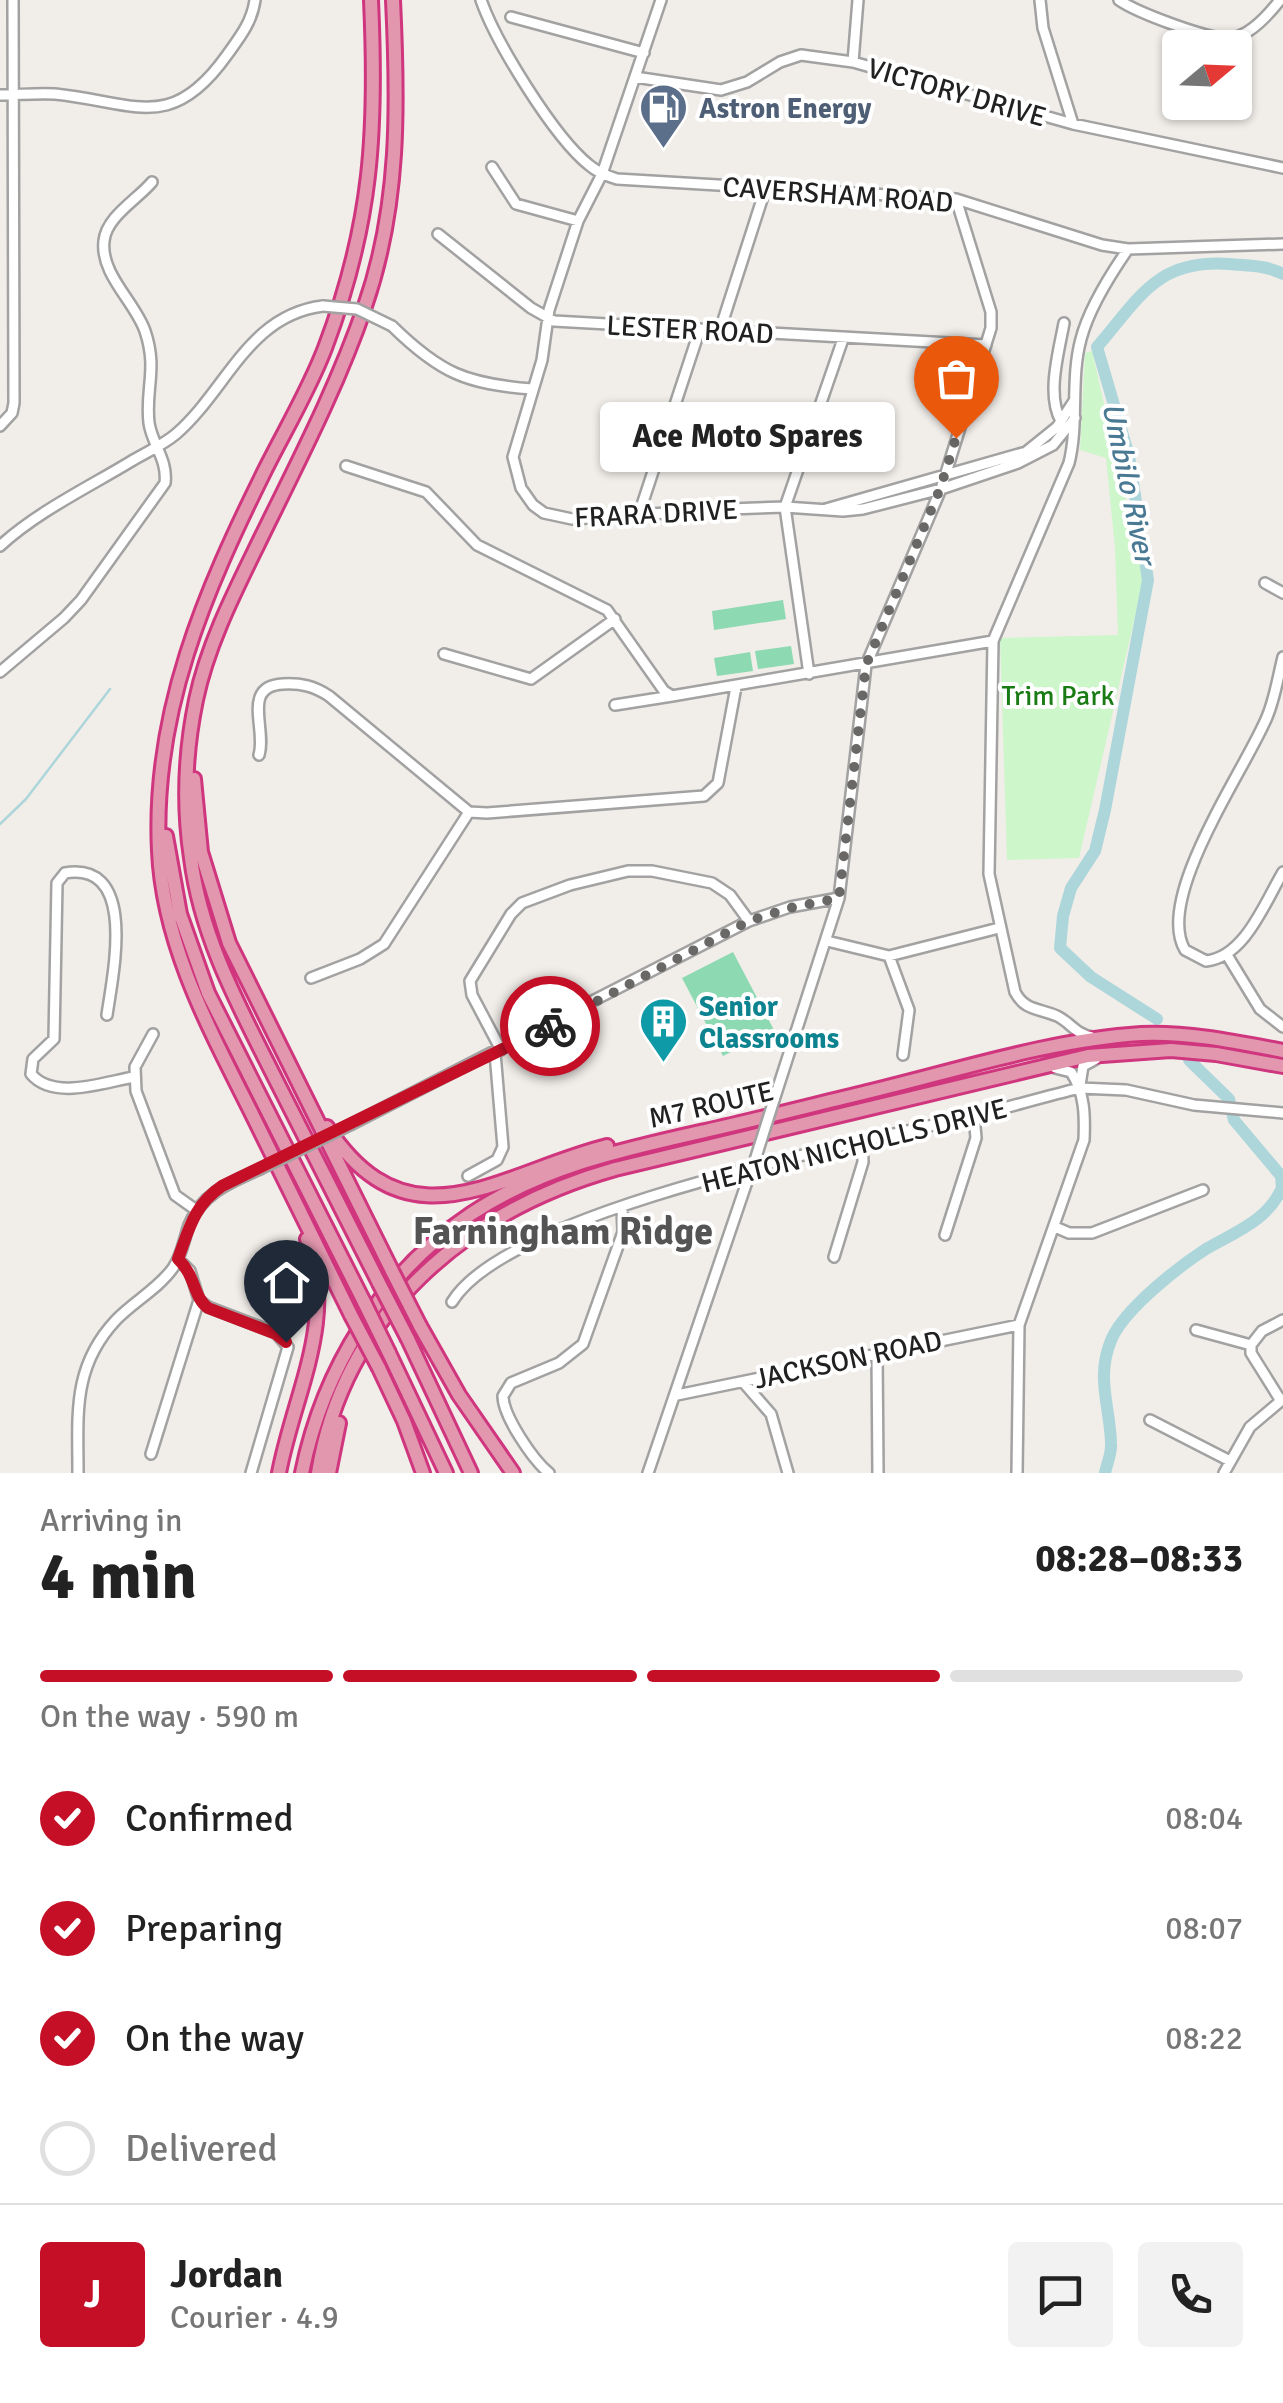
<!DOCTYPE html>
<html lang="en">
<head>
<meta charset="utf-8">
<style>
  body { margin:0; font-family:Signika,sans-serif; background:#f2f2f2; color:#222; height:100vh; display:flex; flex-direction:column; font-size:38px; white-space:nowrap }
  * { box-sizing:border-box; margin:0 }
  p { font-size:32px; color:#767676 }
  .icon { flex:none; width:55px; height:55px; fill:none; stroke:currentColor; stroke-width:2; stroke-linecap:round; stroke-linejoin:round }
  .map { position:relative; height:1473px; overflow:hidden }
  .drawer { display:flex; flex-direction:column; background:#fff; flex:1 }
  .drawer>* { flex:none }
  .needle { width:65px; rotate:71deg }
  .controls { position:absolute; left:1162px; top:30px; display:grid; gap:20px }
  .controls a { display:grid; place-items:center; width:90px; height:90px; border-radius:10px; background:#fff; box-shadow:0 2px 8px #0004; font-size:50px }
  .pin { position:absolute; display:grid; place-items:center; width:85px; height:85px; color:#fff; margin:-102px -42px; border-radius:50% 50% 50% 0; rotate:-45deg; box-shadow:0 0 10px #0007 }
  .pin .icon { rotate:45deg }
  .courier { position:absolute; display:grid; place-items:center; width:100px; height:100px; margin:-50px; border:8px solid #c40f26; border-radius:50%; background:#fff; color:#222; box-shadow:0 2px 12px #0007 }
  .bubble { position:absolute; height:70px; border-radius:10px; background:#fff; box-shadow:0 2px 8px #0004; font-size:32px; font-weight:700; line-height:70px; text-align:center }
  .summary em { font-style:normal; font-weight:700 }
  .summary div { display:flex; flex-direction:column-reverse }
  .summary { display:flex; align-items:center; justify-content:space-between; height:170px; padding:0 40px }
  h1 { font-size:65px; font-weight:700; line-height:75px }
  .bar { display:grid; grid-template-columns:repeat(4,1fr); gap:15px 10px; align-content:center; height:120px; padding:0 40px }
  .bar i { height:12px; border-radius:8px; background:#e0e0e0 }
  .bar .on { background:#c40f26 }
  .bar p { grid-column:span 4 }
  .line { display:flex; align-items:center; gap:25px; padding:0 40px; border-top:2px solid #e0e0e0 }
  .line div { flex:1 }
  .round { display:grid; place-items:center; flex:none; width:105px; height:105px; border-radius:10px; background:#f2f2f2 }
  ol { padding:0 40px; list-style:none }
  li { display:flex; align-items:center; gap:30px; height:110px }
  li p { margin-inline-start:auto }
  li .icon { padding:10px; border-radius:50%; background:#c40f26; color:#fff; stroke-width:4 }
  li:last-child { color:#767676 }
  li i { width:55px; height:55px; border:5px solid #e0e0e0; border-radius:50% }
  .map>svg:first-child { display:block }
  .park { fill:#cdf6cb }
  .pitch { fill:#8dd9b2 }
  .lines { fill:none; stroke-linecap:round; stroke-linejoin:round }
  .stream { stroke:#add6db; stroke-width:2.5 }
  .river { stroke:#add6db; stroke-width:12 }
  .minor-casing { stroke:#a2a2a2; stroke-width:14 }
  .highway-casing { stroke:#cf367e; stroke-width:18 }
  .minor { stroke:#fff; stroke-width:9 }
  .highway { stroke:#e297af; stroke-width:12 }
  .minor-bridge-casing { stroke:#a2a2a2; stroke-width:14; stroke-linecap:butt }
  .highway-bridge-casing { stroke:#cf367e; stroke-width:18; stroke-linecap:butt }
  .minor-bridge { stroke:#fff; stroke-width:9 }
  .highway-bridge { stroke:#e297af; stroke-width:12 }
  .done { stroke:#6a6867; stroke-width:10; stroke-dasharray:0 18 }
  .route { stroke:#c40f26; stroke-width:12 }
  .labels { text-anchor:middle; stroke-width:8; stroke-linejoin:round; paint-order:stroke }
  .street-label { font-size:28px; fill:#212121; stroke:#fff }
  .service-label { font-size:28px; font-weight:bold; fill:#4e5e75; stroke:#fff; text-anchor:start }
  .park-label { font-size:28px; fill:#197b14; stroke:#fff }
  .culture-label { font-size:28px; font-weight:bold; fill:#0d838f; stroke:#fff; text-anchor:start }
  .water-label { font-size:30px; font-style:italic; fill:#4a7994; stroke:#fff }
  .district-label { font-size:38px; font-weight:bold; fill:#545454; stroke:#fff }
</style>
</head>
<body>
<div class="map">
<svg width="1283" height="1473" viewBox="0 0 1283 1473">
  <rect width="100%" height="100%" fill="#f1ede9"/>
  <path class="park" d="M1092,351L1144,578L1079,858L1007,860L1000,638L1118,635L1115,548L1106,458L1080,450L1085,353Z"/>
  <path class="pitch" d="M783,600L786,619L714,630L712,611Z
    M791,646L794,664L758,669L755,651Z
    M750,652L753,671L717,676L714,658Z
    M733,952L774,1030L723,1056L682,978Z"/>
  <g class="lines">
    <path class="stream" d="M0,824L26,799L110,689"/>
    <path class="river" d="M1157,1019L1091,977L1060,948L1063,916L1071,888L1095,851L1105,810L1148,580L1129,456L1097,347C1140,297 1157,259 1229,264C1249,266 1266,265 1283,274
      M1105,1473C1107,1463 1112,1453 1111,1443C1110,1405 1095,1377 1112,1338C1126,1308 1178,1267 1206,1249C1235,1232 1267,1221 1282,1188L1281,1176L1234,1120L1229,1099L1189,1060"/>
    <defs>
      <path id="minor" d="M481,0C496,43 554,137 589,165C597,172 607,176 617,179L956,199L1102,245L1128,249L1283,244
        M661,0L602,174L578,221L549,310L542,360L513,457L521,488L533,505L544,513L572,519L729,509L785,507L843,511L863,509L941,489L1018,463L1053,445L1075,418
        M1040,0L1043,28L1073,124
        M1119,0C1136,12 1211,41 1231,38C1250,36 1269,14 1280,0
        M511,17L644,53
        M853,62L858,0
        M635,77L721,90L747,82L780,62L801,55L853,62L1073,124L1283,168
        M0,95C18,95 36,93 55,94C135,102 171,134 227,55C240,37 252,22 255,0
        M492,167L516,204L578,221
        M438,234L531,308L554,321L986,345
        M392,326C440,373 466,384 532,389
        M720,330L766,187
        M1061,421C1046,395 1059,351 1064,323
        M0,426L12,413L14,403L13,0
        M346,466L426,492L477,545L607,610L664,691L672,696L993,641
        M826,509L1026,452L1057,427L1074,401
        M639,514L700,329
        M0,546C37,512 87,488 130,462C145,453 163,445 176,434C227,390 248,315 323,306
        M1265,583L1283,593
        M444,654L531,679L615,619
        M1283,657C1278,677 1275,698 1267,717C1245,770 1154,898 1185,950L1206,961C1245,957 1265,902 1283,872
        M0,672L64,618L81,600L165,483C168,460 152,444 149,423C145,389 158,369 145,331C135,302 100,274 104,241C106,217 138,199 152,182
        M809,674L785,507L843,339
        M615,705L672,696
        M259,755C267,729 241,686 283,684C301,683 314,686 329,696L469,812L487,813L704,796L718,783L736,687
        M827,941L889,956L999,928
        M1227,955L1260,1009L1283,1027
        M889,956L909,1010L903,1055
        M311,978L360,959L384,944L469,812
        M107,1015C113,973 138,861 65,873L57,883L54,1039L33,1059L31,1074C54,1101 104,1082 134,1077
        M153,1034L135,1067L136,1091L175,1195L196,1210
        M1092,1037C1075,1034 1070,1022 1057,1016C1039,1008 1025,1011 1015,992L989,874L993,641L1069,463C1079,423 1070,379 1081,339C1089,308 1110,275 1128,249
        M501,1050L472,995L470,981L511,914L522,903L570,885L628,871H652L712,883L730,895L749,921
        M1080,1085L1083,1066L1096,1059
        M774,1100L839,898L866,665L941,489L991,328V312L956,199
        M352,1124L749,921L790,907L839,898
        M468,1176L497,1160L503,1147L495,1053
        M1055,1227L1069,1233H1092L1203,1190
        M945,1235L976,1138L974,1116
        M834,1257L863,1162L862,1141
        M199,1300L208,1307L276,1333L288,1347L251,1473
        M452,1302C508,1210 859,1143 969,1117C1006,1108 1043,1097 1080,1088L1126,1090L1194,1105L1283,1113
        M1196,1330L1251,1345V1353L1281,1401
        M1251,1345L1262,1331L1283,1320
        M877,1353L878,1473
        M743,1382L771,1414L788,1473
        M677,1395L1019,1325
        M1150,1420L1230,1461
        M151,1454L199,1300L190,1271L178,1259
        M78,1473C78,1414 72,1367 116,1320C133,1302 158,1289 173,1268C182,1255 184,1239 189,1225C202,1193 231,1182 260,1169
        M549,1473C533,1460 503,1416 503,1396L511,1383L559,1363L583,1344L623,1232L622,1208
        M648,1473L752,1167
        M1017,1473L1019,1325L1084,1140C1085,1116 1085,1093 1071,1072L1055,1068
        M1224,1473L1250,1427L1283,1399"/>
      <path id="highway" d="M194,779L201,852L229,943L392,1271
        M166,836L180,914L208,993L364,1302
        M327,1127C409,1252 500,1173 607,1146
        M379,1283C345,1216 311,1149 277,1082C241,1010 201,939 191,858C183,805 185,753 196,700C207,647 233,595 257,546C295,468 337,388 365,306C400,205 398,104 393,0
        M351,1315C318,1247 284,1180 251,1112C210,1030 163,945 159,851C152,713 205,591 265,470C285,430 309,390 325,348C372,224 377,131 371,0
        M420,1326L459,1395L513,1473
        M408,1339L471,1473
        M389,1353L446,1473
        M379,1368L404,1421L423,1473
        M279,1473C294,1393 337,1321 307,1239
        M302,1473C323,1369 382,1273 471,1214C542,1167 624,1149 705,1131C759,1119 813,1105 867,1092C956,1071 1049,1040 1141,1034C1189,1032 1236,1042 1283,1051
        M318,1473C344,1314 466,1211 615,1169L1088,1056L1171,1050L1216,1054L1283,1066
        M329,1473L339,1423"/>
    </defs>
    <use href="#minor" class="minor-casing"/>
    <use href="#highway" class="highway-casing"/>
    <use href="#minor" class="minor"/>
    <use href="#highway" class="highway"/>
    <defs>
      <path id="minor-bridge" d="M323,306L357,309L392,326
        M755,1160L774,1100
        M260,1169L352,1124"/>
      <path id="highway-bridge" d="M392,1271L420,1326
        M379,1283L408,1339
        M364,1302L389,1353
        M351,1315L379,1368"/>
    </defs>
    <use href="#minor-bridge" class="minor-bridge-casing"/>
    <use href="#highway-bridge" class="highway-bridge-casing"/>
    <use href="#minor-bridge" class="minor-bridge"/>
    <use href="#highway-bridge" class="highway-bridge"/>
  </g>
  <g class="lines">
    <path class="done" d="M550,1026L749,921L790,908L839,898L866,665L940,489L956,438"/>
    <path class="route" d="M286,1342L276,1334L208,1308C193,1297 196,1276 178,1259C189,1229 194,1205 222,1186L550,1026"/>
  </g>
  <defs>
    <symbol id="fuel-pin" viewBox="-11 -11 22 30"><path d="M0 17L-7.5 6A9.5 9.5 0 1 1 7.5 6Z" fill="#5c6f8a" stroke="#fff"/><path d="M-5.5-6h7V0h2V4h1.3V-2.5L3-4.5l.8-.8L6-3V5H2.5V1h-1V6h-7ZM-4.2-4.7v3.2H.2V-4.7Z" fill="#fff"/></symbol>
    <symbol id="building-pin" viewBox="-11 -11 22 30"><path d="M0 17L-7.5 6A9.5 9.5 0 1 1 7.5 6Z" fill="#0f9aa8" stroke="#fff"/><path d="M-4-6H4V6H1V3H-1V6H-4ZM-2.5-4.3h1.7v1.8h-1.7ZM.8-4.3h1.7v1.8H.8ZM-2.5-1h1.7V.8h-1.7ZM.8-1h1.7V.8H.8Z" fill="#fff"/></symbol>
  </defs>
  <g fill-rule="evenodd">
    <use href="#fuel-pin" x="636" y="80" width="55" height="75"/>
    <use href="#building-pin" x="636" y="994" width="55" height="75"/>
  </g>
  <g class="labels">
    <g class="street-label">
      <text transform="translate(957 92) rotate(16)" y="10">VICTORY DRIVE</text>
      <text transform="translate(838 194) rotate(4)" y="10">CAVERSHAM ROAD</text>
      <text transform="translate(690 329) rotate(3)" y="10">LESTER ROAD</text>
      <text transform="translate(656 513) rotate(-3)" y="10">FRARA DRIVE</text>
      <text transform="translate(711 1104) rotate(-13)" y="10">M7 ROUTE</text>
      <text transform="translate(854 1145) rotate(-14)" y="10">HEATON NICHOLLS DRIVE</text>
      <text transform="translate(848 1359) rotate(-12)" y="10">JACKSON ROAD</text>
    </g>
    <g class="service-label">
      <text x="699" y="118">Astron Energy</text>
    </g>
    <g class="park-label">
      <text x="1058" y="705">Trim Park</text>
    </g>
    <g class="culture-label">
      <text x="699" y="1016">Senior<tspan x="699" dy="32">Classrooms</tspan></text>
    </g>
    <g class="water-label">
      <text transform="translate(1129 483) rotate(78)" y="10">Umbilo River</text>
    </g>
    <g class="district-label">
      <text x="563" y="1244">Farningham Ridge</text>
    </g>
  </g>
</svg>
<div class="controls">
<a><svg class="needle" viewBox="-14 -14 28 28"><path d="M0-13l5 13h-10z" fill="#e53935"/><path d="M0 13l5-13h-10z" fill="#767676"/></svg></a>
</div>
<div class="pin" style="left:956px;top:438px;background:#ea580c"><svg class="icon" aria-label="bag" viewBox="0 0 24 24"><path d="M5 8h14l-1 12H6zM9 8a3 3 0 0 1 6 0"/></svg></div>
<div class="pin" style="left:286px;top:1342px;background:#1f2937"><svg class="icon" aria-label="home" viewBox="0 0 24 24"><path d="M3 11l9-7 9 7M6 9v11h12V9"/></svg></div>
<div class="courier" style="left:550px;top:1026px"><svg class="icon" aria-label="bike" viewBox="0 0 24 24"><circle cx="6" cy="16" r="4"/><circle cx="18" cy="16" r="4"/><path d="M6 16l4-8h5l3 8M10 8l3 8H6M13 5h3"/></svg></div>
<div class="bubble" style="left:600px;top:402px;width:295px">Ace Moto Spares</div>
</div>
<section class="drawer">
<div class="summary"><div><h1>4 min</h1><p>Arriving in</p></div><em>08:28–08:33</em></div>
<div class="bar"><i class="on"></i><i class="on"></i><i class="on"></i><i></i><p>On the way · 590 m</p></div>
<ol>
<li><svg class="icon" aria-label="check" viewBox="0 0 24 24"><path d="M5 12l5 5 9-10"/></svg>Confirmed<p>08:04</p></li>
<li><svg class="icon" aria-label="check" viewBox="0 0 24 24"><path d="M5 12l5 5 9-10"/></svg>Preparing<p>08:07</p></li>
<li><svg class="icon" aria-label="check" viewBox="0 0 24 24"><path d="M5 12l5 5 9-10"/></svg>On the way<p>08:22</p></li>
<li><i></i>Delivered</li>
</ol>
<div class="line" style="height:180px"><b class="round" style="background:#c40f26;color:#fff">J</b><div><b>Jordan</b><p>Courier · 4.9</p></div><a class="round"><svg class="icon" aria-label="chat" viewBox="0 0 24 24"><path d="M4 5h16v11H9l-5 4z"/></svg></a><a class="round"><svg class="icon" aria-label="phone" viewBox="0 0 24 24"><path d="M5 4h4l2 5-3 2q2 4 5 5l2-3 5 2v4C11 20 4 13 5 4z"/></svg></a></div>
</section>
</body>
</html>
